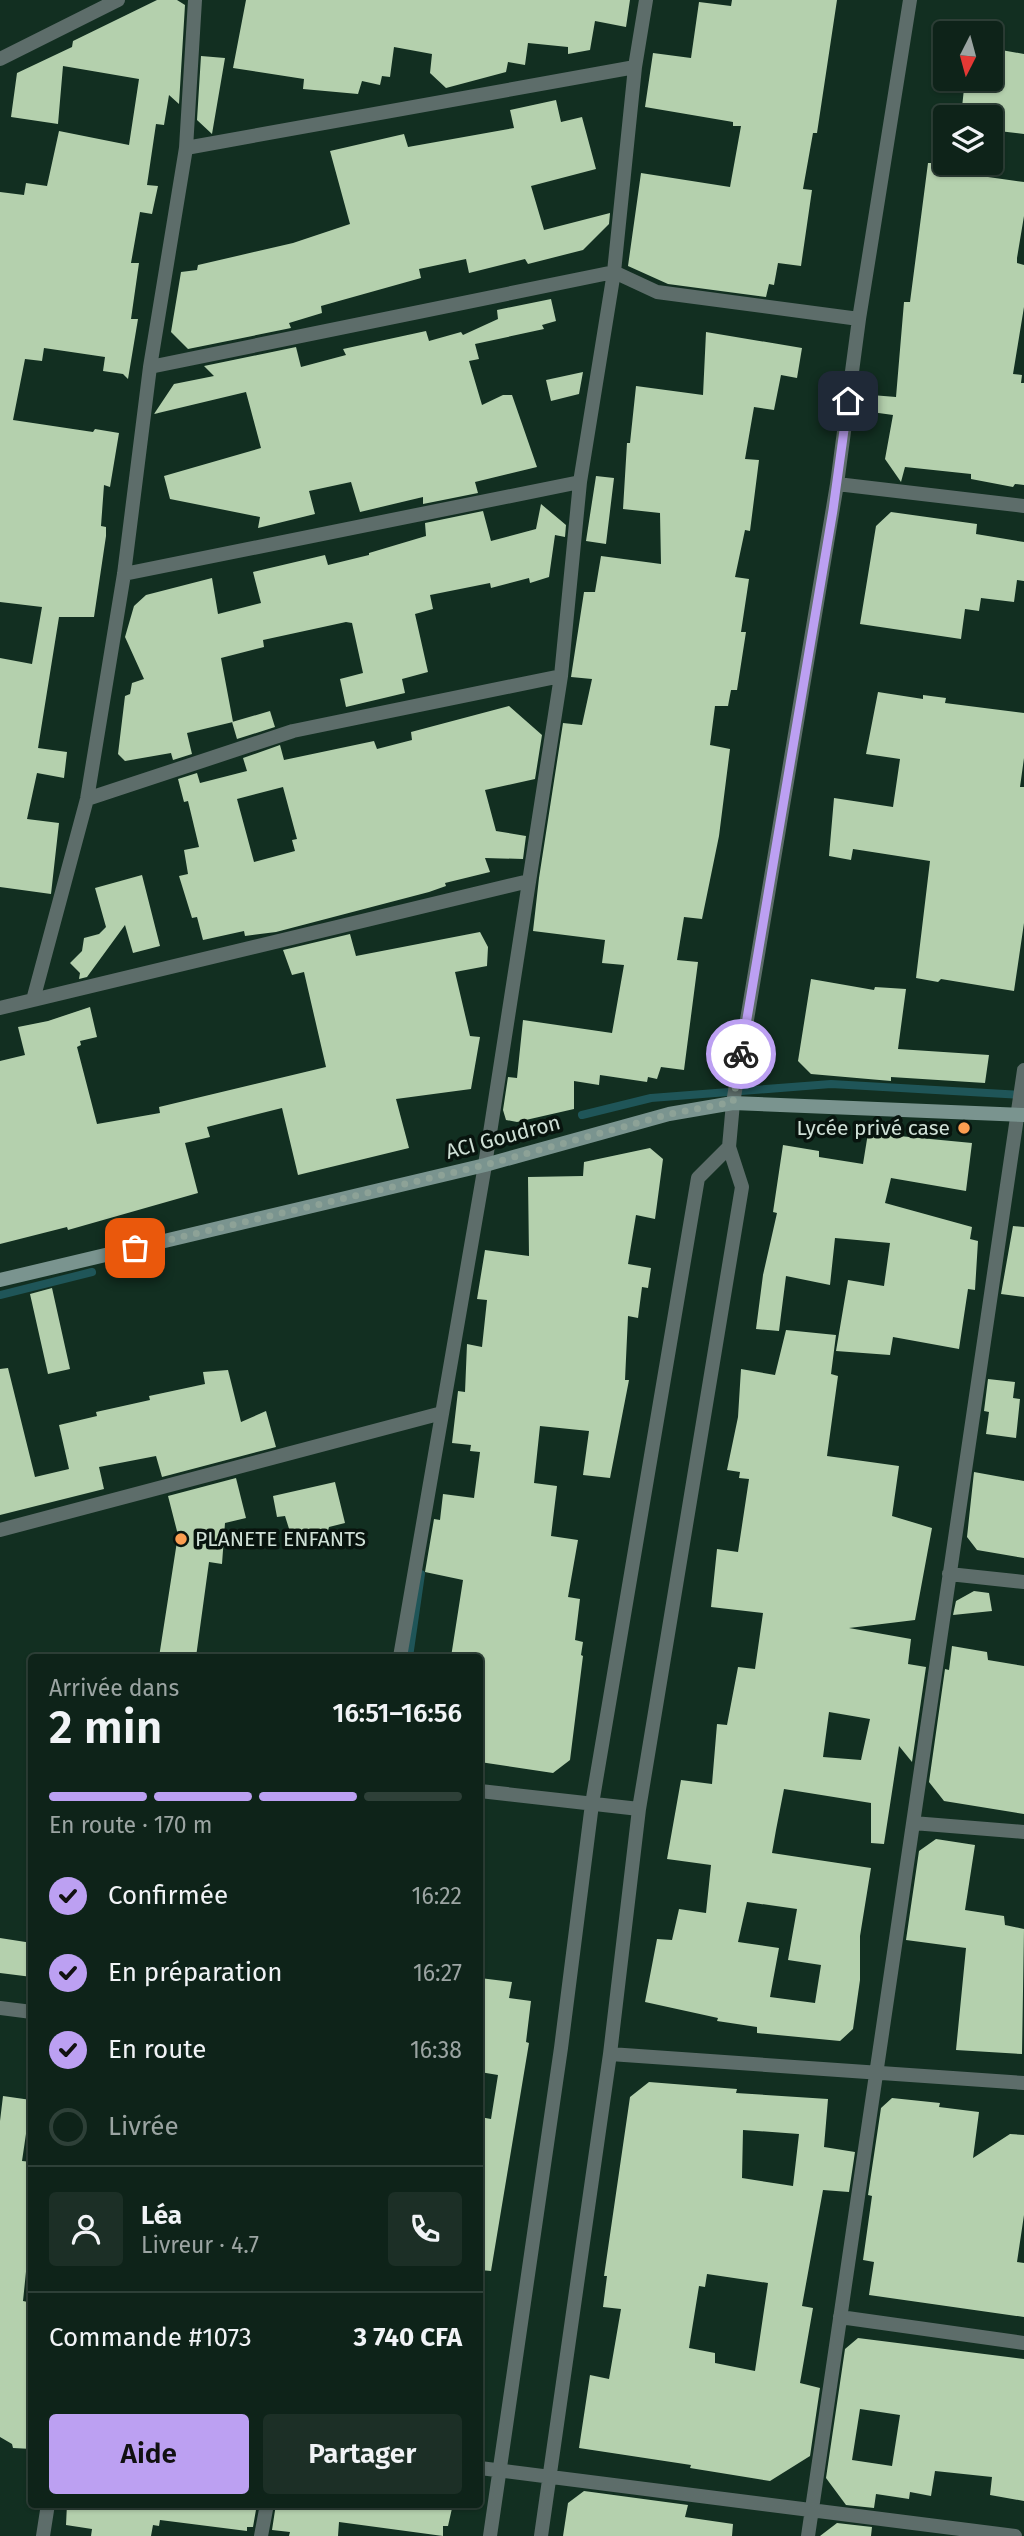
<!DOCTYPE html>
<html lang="fr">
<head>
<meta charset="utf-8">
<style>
  body { margin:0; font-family:"Fira Sans",sans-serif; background:#1c2f26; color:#f1f3f6; height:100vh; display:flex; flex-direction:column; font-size:26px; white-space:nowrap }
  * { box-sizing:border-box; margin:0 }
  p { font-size:23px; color:#9ba4a2 }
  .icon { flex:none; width:38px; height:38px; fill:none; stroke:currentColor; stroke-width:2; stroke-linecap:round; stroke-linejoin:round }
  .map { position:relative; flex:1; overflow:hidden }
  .sheet { position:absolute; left:28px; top:1654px; width:455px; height:854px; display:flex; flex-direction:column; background:#0e2319; border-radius:7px; box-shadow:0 2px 5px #0004,0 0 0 2px #2e4038 }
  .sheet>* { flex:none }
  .needle { width:46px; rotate:186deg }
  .fabs { position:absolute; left:933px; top:21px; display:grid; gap:14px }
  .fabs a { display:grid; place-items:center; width:70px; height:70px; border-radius:7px; background:#0e2319; box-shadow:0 2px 5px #0004,0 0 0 2px #2e4038; font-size:35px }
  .pin { position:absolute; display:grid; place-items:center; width:60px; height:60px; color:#fff; margin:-30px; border-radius:14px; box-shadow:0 4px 10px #0006 }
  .courier { position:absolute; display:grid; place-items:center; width:70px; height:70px; margin:-35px; border:5px solid #bca0f2; border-radius:50%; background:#fff; color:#222; box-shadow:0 2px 9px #0007 }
  .summary em { font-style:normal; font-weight:600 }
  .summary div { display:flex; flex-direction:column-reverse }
  .summary { display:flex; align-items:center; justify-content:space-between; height:119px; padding:0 21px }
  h1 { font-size:46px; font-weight:600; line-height:52px }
  .bar { display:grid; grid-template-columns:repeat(4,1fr); gap:10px 7px; align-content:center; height:84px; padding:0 21px }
  .bar i { height:9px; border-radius:5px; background:#2e4038 }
  .bar .on { background:#bca0f2 }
  .bar p { grid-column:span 4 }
  .line { display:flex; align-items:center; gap:18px; padding:0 21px; border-top:2px solid #2e4038 }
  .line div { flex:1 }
  .round { display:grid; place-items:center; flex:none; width:74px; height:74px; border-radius:7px; background:#1c2f26 }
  ol { padding:0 21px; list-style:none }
  li { display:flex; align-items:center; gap:21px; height:77px }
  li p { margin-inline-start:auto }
  li .icon { padding:7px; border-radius:50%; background:#bca0f2; color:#111; stroke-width:4 }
  li:last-child { color:#9ba4a2 }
  li i { width:38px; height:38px; border:4px solid #2e4038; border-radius:50% }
  .button { display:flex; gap:14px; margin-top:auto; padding:14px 21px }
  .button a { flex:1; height:80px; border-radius:7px; background:#bca0f2; color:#111; font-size:28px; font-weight:600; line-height:80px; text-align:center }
  .button a+a { background:#1c2f26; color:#f1f3f6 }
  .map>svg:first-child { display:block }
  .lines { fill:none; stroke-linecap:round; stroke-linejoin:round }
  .stream { stroke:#1f5558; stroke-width:8 }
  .building { fill:#b4d0ad; fill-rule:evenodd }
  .street { stroke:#5d6d6a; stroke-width:14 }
  .secondary { stroke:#7a948f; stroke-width:14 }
  .done { stroke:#8da297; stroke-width:7; stroke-dasharray:0 12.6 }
  .route { stroke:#bca0f2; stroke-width:9 }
  .poi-dot { fill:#fb9e51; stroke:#08140e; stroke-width:2.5 }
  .labels { text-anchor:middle; stroke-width:7; stroke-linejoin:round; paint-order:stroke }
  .poi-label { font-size:21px; fill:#cfe0d6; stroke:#08140e; text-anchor:end }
  .street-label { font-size:21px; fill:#cfe0d6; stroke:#08140e }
</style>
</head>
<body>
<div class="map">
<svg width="1024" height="2536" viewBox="0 0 1024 2536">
  <rect width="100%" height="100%" fill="#122f21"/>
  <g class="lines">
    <path class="stream" d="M582,1115L651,1098L831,1084L1021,1095
      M0,1295L92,1272
      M409,1657L421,1574"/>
  </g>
  <path class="building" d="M157,0H177L185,5L179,104L169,95L164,125L156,124L147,185L158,186L152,214L140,212L131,263H139L131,319H138L128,379L123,374L103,371L105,357L44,348L42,361L25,359L13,420L93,432L95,429L119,433L110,487L104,485L101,526L106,527V536L94,617H59L38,748L67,752L64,778L37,773L27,819L59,823L51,894L0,887V658L32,664L42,607L0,602V192L24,195L26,183L47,186L59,131L129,145L139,79L63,66L58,124L11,117L17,73L72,47L73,41Z
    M246,0H630L626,27L595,21L590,50L568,54V47L528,43L525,65L508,62L506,72L446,88L430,73L432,54L394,47L390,77L382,76L380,85L362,81L358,94L303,89L304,79L233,68Z
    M732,0H837L817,133H813L803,189L812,190L801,266L778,263L774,285L769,284L766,297L668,284L628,266L641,173L730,187L741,126H733V122L645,107L653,53L691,58L699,2L731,6Z
    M990,48L1024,54V134L990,130V117H961L965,79H990Z
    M201,56L225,58L212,134L197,120Z
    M556,100L561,122L582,117L596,169L531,186L544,230L610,213L609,224L583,250L528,264L525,259L469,273L466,259L419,269L421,278L321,306L322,313L289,323L291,328L188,349L171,332L181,272L197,270L198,265L293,243L350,224L330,151L404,134L408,147L514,128L510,110Z
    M928,163H990L988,177L1024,182V216L1017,258V263L1024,265V307L1013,374L1022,375L1021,383H1024V485L1015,484L1013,487L971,479V474L905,467L901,482L885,459L893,415L857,410L859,394L896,397L904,302H910Z
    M551,299L556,321L542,325L544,329L475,344L479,359L469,361L482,405L503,395H512L537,467L475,482L478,493L423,504V497L360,512L351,482L309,491L315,514L258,528L260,517L170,499L164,476L261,448L246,392L154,414L174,384L214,376L204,366L296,347L301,367L346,355L343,349L426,331L429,341L461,332L463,335L498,319L497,310Z
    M706,332L802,348L797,378L781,375L774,410L754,407L745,459L759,460L750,531L745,530L735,577L749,579L741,632H746L737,690H731L728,706H715L710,745L730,749L719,836L702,919L684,917L677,960L698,962L684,1070L661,1067L657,1079L648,1077L647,1082L600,1075L599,1085L574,1081V1109L517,1122L506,1120L503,1110L508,1077L517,1078L523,1020L612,1033L624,965L602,963L605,940L533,931L539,878L563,723L582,725L592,679L571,677L584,592H595L601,556L661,564L660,513L623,509L627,443H630L636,386L703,395Z
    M583,372L579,394L551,401L546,380Z
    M596,476L614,478L606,544L586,541Z
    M541,504L566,525L565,537L555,535L549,577L530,583L529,578L491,588L490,583L430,595L433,609L415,614L428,672L402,679L405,693L346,707L340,679L363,673L352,623L346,622L263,640L264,647L221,658L233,722L187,733L192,754L173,760L171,753L125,761L118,754L125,696L130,694L132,683L144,679L125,637L134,606L146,595L212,578L218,614L261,603L253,572L325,555L328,565L369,555V553L426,536L425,523L483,511L491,541L536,529Z
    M891,512L977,524L976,534L1024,542V581L1017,580L1014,602L981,598L979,611L965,609L961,639L860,624L876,526Z
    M878,692L923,699V695L946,698L945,703L1024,713V758L1020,787H1024V923L1014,991L941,979L938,982L916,978L930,861L853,849L851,860L829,856L834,798L893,807L900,759L866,754Z
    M509,706L542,735L535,779L485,790L496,831L526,836L523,859L485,858L490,872L445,883L446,886L429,892L276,932L245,936L244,931L203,940L197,917L192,918L179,876L188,874L184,850L199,847L188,801L184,802L178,779L197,773L200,783L247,771L243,758L280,745L284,760L374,741L377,749L412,740L411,732ZM283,787L297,839L292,840L295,851L254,862L237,799Z
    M270,711L275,727L237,739L232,722Z
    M142,875L160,946L133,953L125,925L87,977L79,979L80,973L70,963L82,951L84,938L99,934L106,927L95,888Z
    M480,932L488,947L487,966L455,972L470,1036L480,1037L471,1089L396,1099L409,1148L298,1175L282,1108L207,1127L210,1137L185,1143L198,1193L68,1230L67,1227L0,1244V1061L25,1055L18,1027L48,1021L90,1007L97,1037L80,1041L81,1045L77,1047L97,1124L160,1113L159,1107L326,1067L304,972L292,975L283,950L350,934L356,956Z
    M811,979L874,990L875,987L906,989L898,1049L989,1055L985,1083L891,1077V1081L811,1074L798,1061Z
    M868,1133L972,1143L966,1191L891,1178L885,1203L972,1227L970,1239L978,1241L975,1290L968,1289L959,1349L893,1337L890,1355L836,1351L848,1280L884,1286L890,1243L835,1238L830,1285L786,1276L779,1331L756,1329L763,1275L777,1213L773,1212L783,1145L819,1151V1157L863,1164Z
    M650,1148L663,1159L655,1219L636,1215L628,1264L651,1268L648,1288L642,1287L638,1318L628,1316L625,1380H629L610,1478L583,1475L589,1431L540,1426L534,1483L557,1486L551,1536L578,1540L568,1597L580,1599L575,1640L583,1642L581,1655L583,1656L570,1760L553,1773L480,1762V1657H451L463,1580L425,1572L434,1519L440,1520L443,1494L474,1498L480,1452L470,1451L471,1445L452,1443L458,1391L465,1392L467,1344L482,1347L487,1300L477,1299L485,1250L529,1256L528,1177L583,1176L584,1162Z
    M1013,1226L1024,1227V1297L1001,1294Z
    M52,1288L70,1369L48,1374L30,1294Z
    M786,1330L836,1335L831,1374L838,1376L827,1456L899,1466L892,1516L932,1528L915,1620L849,1628L911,1639L908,1664L926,1667L912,1762L899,1746L884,1844L871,1843V1803L784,1789L776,1830L772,1853L871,1868L860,1936V1980L853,2029L840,2041L757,2033V2027L717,2021L718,2018L645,2002L657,1939L672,1940L679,1909L706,1913L711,1865L667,1859L681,1780L712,1784L717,1724L727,1725L738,1667L755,1669L763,1613L711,1607L717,1549L738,1552L749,1479L739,1478L740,1472L727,1470L738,1417L741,1369L775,1375ZM829,1712L870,1719L861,1760L823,1757ZM747,1902L797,1909L788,1960L821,1965L815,2003L770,1997L779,1948L738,1942Z
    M8,1368L35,1477L69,1469L59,1425L97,1416L96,1412L150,1400L149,1396L205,1384L203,1372L228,1370L241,1422L266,1411L276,1447L162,1477L156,1456L99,1467L104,1489L0,1515V1369Z
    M988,1379L1015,1382L1013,1398L1020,1399L1016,1438L986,1434L989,1412L984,1411Z
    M974,1472L1024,1481V1558L977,1550L967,1537Z
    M236,1478L246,1518L225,1523L222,1564L209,1562L196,1657H159L178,1535L168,1496Z
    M335,1482L345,1523L329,1527L327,1534L317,1539L305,1532L291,1535L285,1516L277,1517L273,1496Z
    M974,1591L989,1593L992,1611L953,1615L956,1601Z
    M952,1646L987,1652L988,1660L1024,1666V1814L944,1801L929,1782L945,1669L949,1670Z
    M936,1839L975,1845L965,1910L1004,1916L1005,1925L1024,1929L1022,2054L956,2050L966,1948L906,1940L919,1851Z
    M0,1938L32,1943V1977L0,1973Z
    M480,1978L512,1982L509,1998L531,2001L526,2042L529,2043L491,2271L480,2270V2117L491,2119L498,2075L480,2072Z
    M649,2082L737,2089L736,2093L828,2099L824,2147L855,2152L849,2192L823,2190L802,2306L813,2308L800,2383L820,2388L810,2456L770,2481L690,2468L691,2465L579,2448L590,2375L609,2379L621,2309L603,2307L607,2276H604L630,2097ZM743,2130L799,2134L793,2186L742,2178ZM707,2274L768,2283L755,2371L715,2363V2353L689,2348L699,2286L705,2287Z
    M3,2096L31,2100L22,2161L32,2162V2262H27L23,2301L32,2303V2449L13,2448L12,2444L0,2437V2121Z
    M892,2098L940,2103L939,2107L979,2112L973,2158L1010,2134L1024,2135V2215L1017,2262L1024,2263V2317L869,2295L874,2262L863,2260L872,2196L868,2195L881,2108Z
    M858,2338L1024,2359V2501L990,2495L992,2477L935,2471L931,2496L910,2492L909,2499L876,2494L874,2508L846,2505L826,2478L845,2349ZM860,2409L900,2415L892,2466L852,2460Z
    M584,2491L688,2505L685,2517L733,2524L732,2536H563L568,2503Z
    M67,2504H257L253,2527H247V2531L160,2520L159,2526L153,2525L151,2536H91L92,2529L66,2525Z
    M276,2504H453L448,2526H443V2536L339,2522L338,2536H289L290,2532L272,2530Z
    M837,2523L872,2527L871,2536H820Z"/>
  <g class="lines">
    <path class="street" d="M0,59L118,0
      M186,148L195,0
      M150,367L614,272L657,292L859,319
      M837,484L1024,506
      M124,574L580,482
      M87,799L293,731L561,676
      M33,1000L87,799L124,574L150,367L186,148L635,67
      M0,1008L529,881
      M0,1530L442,1413
      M949,1574L1024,1582
      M400,1657L485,1165L561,676L580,482L614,272L635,67L646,0
      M480,1791L639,1809
      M913,1823L1024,1832
      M0,2008L32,2012
      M610,2054L1024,2083
      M840,2317L1024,2343
      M480,2468L1015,2536
      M43,2536L48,2504
      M261,2536L267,2504
      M490,2536L561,2048L592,1804L698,1178L729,1147
      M541,2536L610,2054L639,1809L742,1187L729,1147L733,1103L837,484L859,319L910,0
      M808,2536L1024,1070"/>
    <path class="secondary" d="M0,1280L485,1165L669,1114L733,1103L1024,1115"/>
  </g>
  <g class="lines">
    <path class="done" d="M135,1248L485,1165L670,1114L733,1102L741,1054"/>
    <path class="route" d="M741,1054L833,510L848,401"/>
  </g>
  <g class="poi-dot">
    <circle cx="964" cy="1128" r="7"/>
    <circle cx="181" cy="1539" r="7"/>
  </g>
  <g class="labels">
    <g class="poi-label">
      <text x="950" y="1135">Lycée privé case</text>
      <text x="195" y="1546" text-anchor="start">PLANETE ENFANTS</text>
    </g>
    <g class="street-label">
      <text transform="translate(503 1137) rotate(-15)" y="7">ACI Goudron</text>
    </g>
  </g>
</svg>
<div class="fabs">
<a><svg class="needle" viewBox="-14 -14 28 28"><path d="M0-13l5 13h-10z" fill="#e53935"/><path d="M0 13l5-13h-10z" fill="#9ba4a2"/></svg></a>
<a><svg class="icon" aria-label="layers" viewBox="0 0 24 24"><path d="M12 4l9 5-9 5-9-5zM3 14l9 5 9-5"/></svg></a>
</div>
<div class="pin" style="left:135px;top:1248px;background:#ea580c"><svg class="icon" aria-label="bag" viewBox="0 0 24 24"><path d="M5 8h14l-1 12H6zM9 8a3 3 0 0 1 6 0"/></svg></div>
<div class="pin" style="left:848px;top:401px;background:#1f2937"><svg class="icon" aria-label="home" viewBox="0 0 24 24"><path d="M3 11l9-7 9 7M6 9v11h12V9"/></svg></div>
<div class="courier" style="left:741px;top:1054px"><svg class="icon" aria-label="bike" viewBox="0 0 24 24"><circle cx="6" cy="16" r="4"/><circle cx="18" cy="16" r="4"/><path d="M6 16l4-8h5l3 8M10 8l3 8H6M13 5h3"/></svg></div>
<section class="sheet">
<div class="summary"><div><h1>2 min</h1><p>Arrivée dans</p></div><em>16:51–16:56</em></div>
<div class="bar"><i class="on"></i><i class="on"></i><i class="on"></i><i></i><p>En route · 170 m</p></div>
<ol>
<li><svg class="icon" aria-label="check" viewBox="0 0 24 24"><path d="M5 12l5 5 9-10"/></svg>Confirmée<p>16:22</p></li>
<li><svg class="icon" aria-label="check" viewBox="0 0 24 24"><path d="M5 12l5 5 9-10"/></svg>En préparation<p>16:27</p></li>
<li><svg class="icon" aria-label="check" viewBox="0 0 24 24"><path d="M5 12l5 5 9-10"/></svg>En route<p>16:38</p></li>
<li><i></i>Livrée</li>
</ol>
<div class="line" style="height:126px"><a class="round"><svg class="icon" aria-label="person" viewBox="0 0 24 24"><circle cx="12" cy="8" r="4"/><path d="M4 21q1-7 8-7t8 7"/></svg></a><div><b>Léa</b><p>Livreur · 4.7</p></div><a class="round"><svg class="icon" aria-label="phone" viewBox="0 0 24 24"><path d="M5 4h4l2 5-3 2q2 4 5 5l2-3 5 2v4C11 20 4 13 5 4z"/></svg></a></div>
<div class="line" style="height:91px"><div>Commande #1073</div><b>3 740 CFA</b></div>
<div class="button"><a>Aide</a><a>Partager</a></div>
</section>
</div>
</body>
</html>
